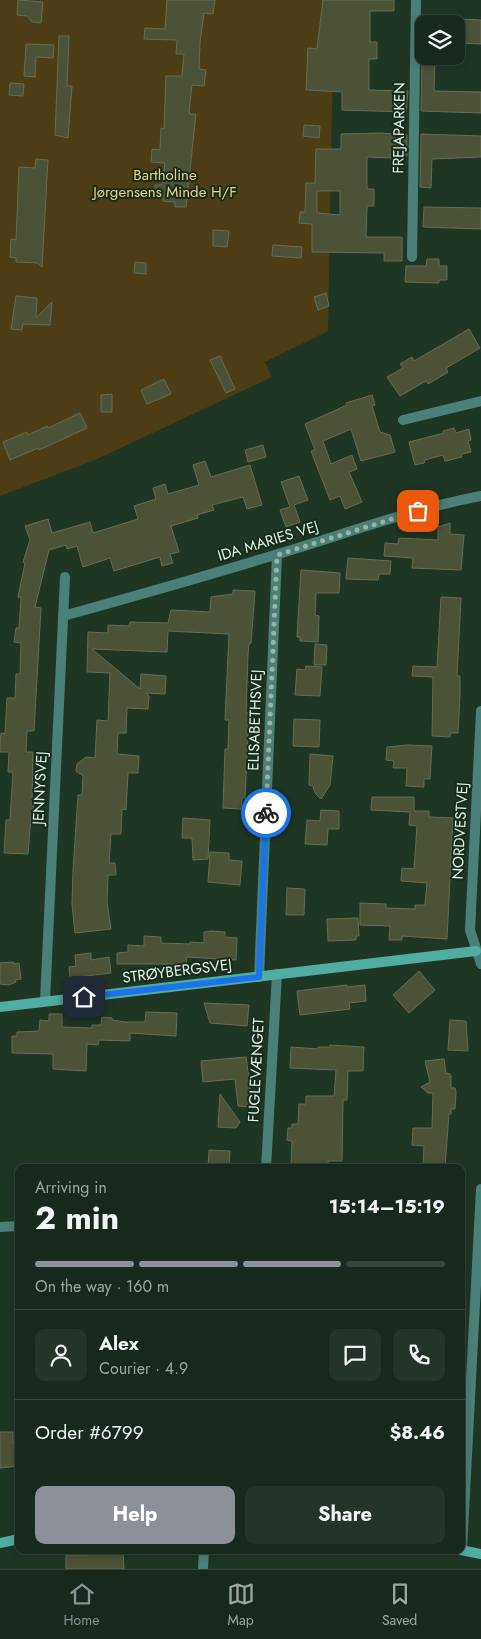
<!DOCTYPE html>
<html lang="en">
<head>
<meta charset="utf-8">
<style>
  body { margin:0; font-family:Jost,sans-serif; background:#243429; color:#f1f3f6; height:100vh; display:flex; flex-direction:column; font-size:19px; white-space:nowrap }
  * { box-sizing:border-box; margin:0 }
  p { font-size:16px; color:#9ea6a3 }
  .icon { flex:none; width:28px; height:28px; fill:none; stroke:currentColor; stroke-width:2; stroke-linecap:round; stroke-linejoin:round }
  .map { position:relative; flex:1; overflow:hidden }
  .details { position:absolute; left:15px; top:1164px; width:450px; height:390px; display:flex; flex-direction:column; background:#17281c; border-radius:10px; box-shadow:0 2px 8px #0003,0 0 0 1px #36443b }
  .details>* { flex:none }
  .tools { position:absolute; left:415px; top:15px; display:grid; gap:10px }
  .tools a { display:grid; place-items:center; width:50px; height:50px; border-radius:10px; background:#17281c; box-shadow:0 2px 8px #0003,0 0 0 1px #36443b; font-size:25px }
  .pin { position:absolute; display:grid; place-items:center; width:42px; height:42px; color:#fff; margin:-21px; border-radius:10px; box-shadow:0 2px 8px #0006 }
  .courier { position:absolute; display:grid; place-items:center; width:50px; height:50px; margin:-25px; border:4px solid #1a73e8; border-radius:50%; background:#fff; color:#222; box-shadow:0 1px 6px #0007 }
  .head em { font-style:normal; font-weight:700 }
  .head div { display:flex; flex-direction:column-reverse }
  .head { display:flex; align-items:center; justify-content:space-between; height:85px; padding:0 20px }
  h1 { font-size:32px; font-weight:700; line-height:38px }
  .bar { display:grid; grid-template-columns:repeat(4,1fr); gap:8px 5px; align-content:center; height:60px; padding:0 20px }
  .bar i { height:6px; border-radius:4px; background:#36443b }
  .bar .on { background:#8c9099 }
  .bar p { grid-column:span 4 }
  .line { display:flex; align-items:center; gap:12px; padding:0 20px; border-top:1px solid #36443b }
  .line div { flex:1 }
  .round { display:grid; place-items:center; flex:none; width:52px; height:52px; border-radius:10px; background:#243429 }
  .button { display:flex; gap:10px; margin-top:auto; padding:10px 20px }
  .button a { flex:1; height:58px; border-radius:10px; background:#8c9099; color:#fff; font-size:20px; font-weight:700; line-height:58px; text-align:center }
  .button a+a { background:#243429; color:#f1f3f6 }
  .tab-bar { display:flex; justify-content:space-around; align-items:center; height:70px; border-top:1px solid #36443b; background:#17281c; font-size:14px; color:#9ea6a3 }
  .tab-bar a { display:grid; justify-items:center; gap:2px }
  .tab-bar .on { color:#8c9099 }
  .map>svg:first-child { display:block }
  .green { fill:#4d3d14 }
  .building { fill:#4c5238; stroke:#676d53; fill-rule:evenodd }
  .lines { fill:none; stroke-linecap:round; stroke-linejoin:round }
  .street { stroke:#498078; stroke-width:10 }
  .secondary { stroke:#50ada1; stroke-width:10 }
  .done { stroke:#a0b0a3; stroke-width:5; stroke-dasharray:0 9 }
  .route { stroke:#1a73e8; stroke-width:6 }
  .labels { text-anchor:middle; stroke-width:4; stroke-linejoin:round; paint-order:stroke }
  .street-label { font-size:15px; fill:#e5f2e7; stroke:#162c1c }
  .park-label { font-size:15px; fill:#f1cf82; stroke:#162c1c }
</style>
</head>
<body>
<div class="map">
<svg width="481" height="1569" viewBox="0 0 481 1569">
  <rect width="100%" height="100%" fill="#1f3625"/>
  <path class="green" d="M0,0H334L328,331L265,362L272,377L95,460L0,496Z"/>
  <path class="building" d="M18,0L43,2L41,23L32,22L27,16L17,15Z
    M167,0H215L213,14L204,13L200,42L199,69L206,70L204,86L192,85L189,111L190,114H196L186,207H175V202L163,201V197L154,196L155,185H162L165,163L151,162L152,149L160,150L161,128L164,129L166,76H182L184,54H176L177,40L144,39L145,28L165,29Z
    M323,0H394V11H370V42H377V59H369V90L408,91L406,112L342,110V92L306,90L308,48L317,49Z
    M456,19L481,20V44L457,43Z
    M59,36H69L67,86H72L68,138L55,135Z
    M26,44L54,45L53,58L36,57L35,77L24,76Z
    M422,59H435L434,91L481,92V113L421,111Z
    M10,83L24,84L23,96L9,95Z
    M304,125L320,126L319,138L303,136Z
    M380,133L407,135V156L391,155V158L367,157V189H374V206H367L366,237H402V261H384V253L312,252V224L299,223L300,212H305L306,183H315L316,149H341V134ZM317,191H340V215L317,213Z
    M421,134L481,136V157L432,159L431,188L420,187Z
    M36,159L48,160L42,267L37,263L16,262V258L10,257L11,239L16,240L19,167L35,168Z
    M424,207L481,208V229L423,227Z
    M213,230L229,231L227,247L213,246Z
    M273,245L302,247L301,258L272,256Z
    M427,259H439V266H447V280H439V283L405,282L406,266H426Z
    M135,262L146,263V274L134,273Z
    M326,293L329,306L318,310L314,297Z
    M16,296L37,298L36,318L52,302L50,325L23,324L22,330L11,329Z
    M469,329L480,348L446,368L448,372L428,384L426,381L400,396L387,377L403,368L400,364L412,357L414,361Z
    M220,356L235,389L226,393L210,360Z
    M164,379L171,394L147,404L141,390Z
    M112,394V412H101V395Z
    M372,395L375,405L372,406L380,432L390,435L395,452L361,461L351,429L323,441L331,464L352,455L357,469L349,472L362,502L345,509L340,496L330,500L311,451L315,450L305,424L347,405L346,403Z
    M80,413L87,428L39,450L38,448L10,460L3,442L27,432L28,435L47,426L48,428Z
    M454,428L456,433L469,429L471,440L468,441L471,452L461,454L462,457L445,461L443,455L425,460L424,463L415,465L409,442L444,433L443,431Z
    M263,445L266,457L248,462L245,450Z
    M205,461L211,477L250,465L262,505L247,509L243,497L212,505L214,510L197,515L198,518L171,526L179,552L170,554L173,563L162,566L160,557L114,571L110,558L83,567L77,546L67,549L66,545L49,550L35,607L41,608L34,731H27L26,752H33L32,805L34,806L33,816H31L28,854L4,853L6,820H10L13,772H8L9,752H0V745L1,733L5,734L7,698H15L16,674H20L21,643L14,642L16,628H19L21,598L18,597L25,563L23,562L30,540L25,526L48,519L52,533L90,522L93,533L138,519L134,506L156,499L153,488L165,484L168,494L199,485L193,465Z
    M299,476L308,500L294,505L300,522L286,527L280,510L290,507L281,482Z
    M450,523V534L464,535L461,570L412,568L413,558L384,556L385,543L398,544L399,538L438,540V527Z
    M348,558L391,561L390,574H379L378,580L346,579Z
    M301,570L340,573L339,593H316L315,615L319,616L318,642L300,641V637H297Z
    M233,590L255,591L251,643L249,644L248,655L246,713H249L245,798H242L241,809L223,808L225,749H228L229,720H225L229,634L168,631L167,652L92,649L140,689L141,674L166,676L165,694L146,693L149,696L148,709L127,708L126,733H118L117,754L139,756L138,773H128L126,810L122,809L121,834H111L109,863H115L116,875H108L107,902L111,929L75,933L72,904L73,871L78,795H82L83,776L76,771L77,764L86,757L95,758L97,720L108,721L110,673L87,672L88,632L108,633V625L129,626L130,622L168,623L171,610L210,612L211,597L233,594Z
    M441,597L461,598L457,676H460V696L458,733H450V737L432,736L433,677L412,676L413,666L437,667Z
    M315,644L327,645L326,665H314Z
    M306,666L322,667L320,696L295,695L297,669L305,670Z
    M294,719L320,720L319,747L293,746Z
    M408,745L432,746L430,779H424V787L406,786L407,768H393L394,761L386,760L387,747Z
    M310,754L333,756L330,785L321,799L315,793L313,786L309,785Z
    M372,797H414V811H429V817L453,818L447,939L402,936V940H389L390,926L360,925V903L386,904V908L415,909V905H425L427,883L401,881L402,868L414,869L417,826L409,825L410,812L371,810Z
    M321,810L339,811V829H328L327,845L305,844L307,820L320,821Z
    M183,818L210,820L208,859L193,860L192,838H182Z
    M210,852L229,853V860L242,861L240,885L208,882Z
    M287,888L305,889L304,915H286Z
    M358,918L359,936H356V940L328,941L327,919Z
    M212,931L225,932V937L237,938L236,960L187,957L186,963L182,964H117V953L128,952V945L144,946V936L161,937V943L190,944V942L204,943V932Z
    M91,953V960L109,957L111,973L70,978L69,967L76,966L75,955Z
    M13,962L14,964L19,963L21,979L15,980L16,982L9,985L0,984V963Z
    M419,971L435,990L409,1013L393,995Z
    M347,985V987L365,985L366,1001L349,1003L350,1009L300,1015L297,991Z
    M204,1003L249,1005L247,1026L210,1023Z
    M146,1012L177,1013L176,1036L130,1033V1041L99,1040L98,1045L87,1044L86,1071L53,1069V1054L12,1053V1036H17V1032L39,1031L40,1020L49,1021V1014H62V1027L92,1028V1025H101L102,1017L112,1018V1020L124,1022H145Z
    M450,1020L466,1021L468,1051L448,1050Z
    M330,1045L364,1047L363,1071H348L347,1100H343L342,1161H328V1168H291L292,1141L287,1140L288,1128H292V1124H298L299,1104H306V1096H334L336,1070L290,1068L291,1047L318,1049V1047H330Z
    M246,1057L250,1085L248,1107L238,1106L235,1079L203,1082L201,1061Z
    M444,1059L446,1073L450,1074L451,1076V1088H455L456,1092L455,1109H451V1114H449L445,1167L423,1165L424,1146L412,1145L413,1128H432L433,1093H428L421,1087L430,1082L425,1061Z
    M220,1094L240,1122L236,1128L218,1127Z
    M209,1150L230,1151L229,1168H208Z
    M0,1432H13V1443H19V1466L0,1468Z
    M88,1550H123L124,1569H66V1555H88Z"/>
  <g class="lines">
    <path class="street" d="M412,257L416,0
      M403,420L481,401
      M63,616C135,596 206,576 278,554C345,534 412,509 481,496
      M481,711L470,930L481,964
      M259,977L277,555
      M45,1001L65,577
      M266,1168L277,974
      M0,1227L19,1226
      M462,1550L481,1189
      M203,1569L204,1550"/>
    <path class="secondary" d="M0,1007L476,951
      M0,1543L19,1539
      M461,1550L481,1554"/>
  </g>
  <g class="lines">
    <path class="done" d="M266,813L277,555L418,511"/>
    <path class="route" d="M84,997L259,977L266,813"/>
  </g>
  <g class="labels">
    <g class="street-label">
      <text transform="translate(399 128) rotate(-89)" y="5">FREJAPARKEN</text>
      <text transform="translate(268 541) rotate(-17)" y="5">IDA MARIES VEJ</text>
      <text transform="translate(255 720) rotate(-88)" y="5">ELISABETHSVEJ</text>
      <text transform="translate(40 788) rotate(-87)" y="5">JENNYSVEJ</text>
      <text transform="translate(460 831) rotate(-87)" y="5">NORDVESTVEJ</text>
      <text transform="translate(177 971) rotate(-7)" y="5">STRØYBERGSVEJ</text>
      <text transform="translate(256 1070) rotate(-87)" y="5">FUGLEVÆNGET</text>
    </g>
    <g class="park-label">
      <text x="165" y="180">Bartholine<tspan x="165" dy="17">Jørgensens Minde H/F</tspan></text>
    </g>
  </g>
</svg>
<div class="tools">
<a><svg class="icon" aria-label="layers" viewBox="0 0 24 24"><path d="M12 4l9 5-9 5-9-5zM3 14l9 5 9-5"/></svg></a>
</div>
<div class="pin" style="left:418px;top:511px;background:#ea580c"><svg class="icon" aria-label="bag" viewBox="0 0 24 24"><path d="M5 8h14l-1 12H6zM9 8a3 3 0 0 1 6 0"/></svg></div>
<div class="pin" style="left:84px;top:997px;background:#1f2937"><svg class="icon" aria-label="home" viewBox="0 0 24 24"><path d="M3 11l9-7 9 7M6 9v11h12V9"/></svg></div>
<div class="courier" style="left:266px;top:813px"><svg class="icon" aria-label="bike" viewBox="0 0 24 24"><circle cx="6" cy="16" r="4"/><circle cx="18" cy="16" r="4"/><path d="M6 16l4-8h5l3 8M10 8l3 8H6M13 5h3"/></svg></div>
<section class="details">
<div class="head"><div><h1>2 min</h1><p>Arriving in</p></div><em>15:14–15:19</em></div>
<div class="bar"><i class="on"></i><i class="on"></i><i class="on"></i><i></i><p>On the way · 160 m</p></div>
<div class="line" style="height:90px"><a class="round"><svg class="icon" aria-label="person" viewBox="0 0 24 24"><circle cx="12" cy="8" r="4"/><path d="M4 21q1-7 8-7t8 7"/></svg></a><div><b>Alex</b><p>Courier · 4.9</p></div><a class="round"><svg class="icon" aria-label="chat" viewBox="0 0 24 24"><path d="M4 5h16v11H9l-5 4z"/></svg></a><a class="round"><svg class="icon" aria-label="phone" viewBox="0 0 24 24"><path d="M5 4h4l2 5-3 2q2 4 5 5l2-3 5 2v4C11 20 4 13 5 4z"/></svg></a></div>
<div class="line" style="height:65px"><div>Order #6799</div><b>$8.46</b></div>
<div class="button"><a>Help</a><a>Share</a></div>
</section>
</div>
<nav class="tab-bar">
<a class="on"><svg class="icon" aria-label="home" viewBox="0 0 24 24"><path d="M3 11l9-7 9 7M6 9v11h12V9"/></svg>Home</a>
<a><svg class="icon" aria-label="map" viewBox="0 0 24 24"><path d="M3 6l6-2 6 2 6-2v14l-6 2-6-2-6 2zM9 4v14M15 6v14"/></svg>Map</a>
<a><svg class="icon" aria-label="saved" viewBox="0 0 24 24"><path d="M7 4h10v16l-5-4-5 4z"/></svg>Saved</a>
</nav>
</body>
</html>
